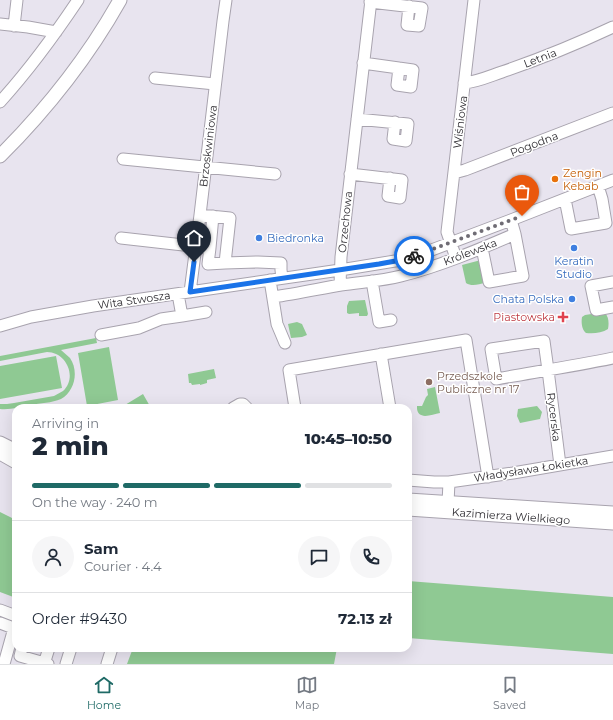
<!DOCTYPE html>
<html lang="en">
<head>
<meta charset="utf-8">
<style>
  body { margin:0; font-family:Montserrat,sans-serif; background:#f6f6f7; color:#1f2937; height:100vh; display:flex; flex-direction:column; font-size:15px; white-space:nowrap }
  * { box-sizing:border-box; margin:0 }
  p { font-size:13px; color:#747a83 }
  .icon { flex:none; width:22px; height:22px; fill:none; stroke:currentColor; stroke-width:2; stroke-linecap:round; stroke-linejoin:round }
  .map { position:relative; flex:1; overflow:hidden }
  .panel { position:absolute; left:12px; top:404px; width:400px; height:248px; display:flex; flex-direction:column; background:#fff; border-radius:12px; box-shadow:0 4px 16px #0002 }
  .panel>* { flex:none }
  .pin { position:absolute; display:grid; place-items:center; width:34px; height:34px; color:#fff; margin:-41px -17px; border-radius:50% 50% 50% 0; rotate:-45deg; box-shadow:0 0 4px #0007 }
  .pin .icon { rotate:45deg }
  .courier { position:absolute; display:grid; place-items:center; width:40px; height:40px; margin:-20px; border:3px solid #1a73e8; border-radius:50%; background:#fff; color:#222; box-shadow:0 1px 5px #0007 }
  .overview em { font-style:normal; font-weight:800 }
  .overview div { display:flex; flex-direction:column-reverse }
  .overview { display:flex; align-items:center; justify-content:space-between; height:68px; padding:0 20px }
  h1 { font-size:26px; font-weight:800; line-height:30px }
  .bar { display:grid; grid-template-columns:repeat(4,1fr); gap:6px 4px; align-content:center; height:48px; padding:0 20px }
  .bar i { height:5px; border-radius:3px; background:#e0e1e3 }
  .bar .active { background:#1f6a66 }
  .bar p { grid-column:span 4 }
  .line { display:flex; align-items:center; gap:10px; padding:0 20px; border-top:1px solid #e0e1e3 }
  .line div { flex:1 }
  .round { display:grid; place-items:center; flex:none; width:42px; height:42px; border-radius:21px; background:#f6f6f7 }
  .tabs { display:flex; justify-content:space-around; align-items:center; height:56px; border-top:1px solid #e0e1e3; background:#fff; font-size:11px; color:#747a83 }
  .tabs a { display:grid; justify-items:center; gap:2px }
  .tabs .active { color:#1f6a66 }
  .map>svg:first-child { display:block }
  .green { fill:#8fc993 }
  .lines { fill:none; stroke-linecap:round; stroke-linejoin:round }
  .minor-casing { stroke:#a8a3ae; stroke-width:13 }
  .major-casing { stroke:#a8a3ae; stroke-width:15 }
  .minor { stroke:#fff; stroke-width:11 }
  .major { stroke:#fff; stroke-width:13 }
  .done { stroke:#6f6c74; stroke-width:4; stroke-dasharray:0 7.2 }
  .route { stroke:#1a73e8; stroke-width:5 }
  .food-dot { fill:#e8710a; stroke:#fff; stroke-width:1.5 }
  .shop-dot { fill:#3f7fe0; stroke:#fff; stroke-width:1.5 }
  .health-dot { fill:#e0444e; stroke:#fff; stroke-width:1.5 }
  .education-dot { fill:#8d6e63; stroke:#fff; stroke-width:1.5 }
  .labels { text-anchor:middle; stroke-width:3; stroke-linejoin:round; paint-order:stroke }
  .street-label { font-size:11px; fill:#2e2c31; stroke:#fff }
  .food-label { font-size:11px; fill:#c56008; stroke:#fff; text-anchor:start }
  .shop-label { font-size:11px; fill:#366cbe; stroke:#fff; text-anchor:start }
  .health-label { font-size:11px; fill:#be3a42; stroke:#fff; text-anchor:end }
  .education-label { font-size:11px; fill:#785e54; stroke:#fff; text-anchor:start }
</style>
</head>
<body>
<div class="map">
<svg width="613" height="664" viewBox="0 0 613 664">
  <rect width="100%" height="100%" fill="#e8e4ef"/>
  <path class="green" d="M481,260L485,283C479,284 472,287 466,283L462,265Z
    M365,300L368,314L367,316H359V313L349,314L347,313V306L349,301Z
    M598,313H605C609,317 609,324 608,329C602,333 593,334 586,333C582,330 581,323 582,317L585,315Z
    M297,322L302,324L307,335L302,337L291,338L288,324Z
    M96,338L97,343L61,350C64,353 67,355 70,358C79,371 75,391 61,399C52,403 40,403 31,405C21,407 10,410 0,409V404H7L14,403L54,396C57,394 60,393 63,391C78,377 66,352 47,352L0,361V356Z
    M109,347L118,400L87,406L78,353Z
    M56,356L62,388L0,399V366Z
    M214,369L216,378L207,380V383L200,385V384L192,385L191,383H189L188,374Z
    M435,387L440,413C431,415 416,421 417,406H422L426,397L428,395L427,389Z
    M143,394L151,408H120Z
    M537,406L542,412L540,419L520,423L517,416L518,409Z
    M0,512L16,520V598L0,592Z
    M408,581L613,597V654L408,638Z
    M133,648H337L334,664H127Z"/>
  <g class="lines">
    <defs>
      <path id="minor" d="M370,2L422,8L419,26L407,25L409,6
        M0,24L28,27L56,32
        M14,26L17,0
        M363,63L413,70L411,87L397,85L399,68
        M155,78L215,84
        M464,83C477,82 490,76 502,72C540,59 577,44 613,27
        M0,102C29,70 54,36 78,0
        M357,119L408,124L406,141L393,139L395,122
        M123,159L275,174
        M454,173L465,170L613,113
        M350,174L402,180L400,198L388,196L390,178
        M565,199L571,229L606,223L602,199L598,186
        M200,215L230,218L225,263L258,262L281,263V270L282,278
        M121,238L210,248L208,264L225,263
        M210,248L213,216
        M482,248L489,282L523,276L515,234
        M456,258L447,232L474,0
        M270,280L277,324L285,343
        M372,281L379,322L391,320
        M613,282L591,286L596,310L613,307
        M340,285L341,257L371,0
        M190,292L200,215L223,21L226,0
        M273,297C296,294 318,289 341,285C361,282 382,281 401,276C440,266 478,250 515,234L511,220
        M182,316L206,312
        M0,326L31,317L93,306L340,270L401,260L421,254L511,220L613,180
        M101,335L139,328L161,319L182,316L178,294
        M381,354L390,408
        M233,408L240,404H243L247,408
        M295,408L289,370L466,340L488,477
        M560,465L548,370L544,341L491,349L496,379C535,372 574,366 613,358
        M408,480L434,482H449
        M448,503L449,482L513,473L613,456
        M0,610L16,616
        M0,623L16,629
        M22,648L20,656L48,664
        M4,664L14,628
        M44,664L49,648
        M66,664L71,648
        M107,664L112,648"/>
      <path id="major" d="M0,156C46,110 88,57 120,0
        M0,443L16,451
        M0,453L16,462
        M408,500L613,513
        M408,509L613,523"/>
    </defs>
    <use href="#minor" class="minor-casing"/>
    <use href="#major" class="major-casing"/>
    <use href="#minor" class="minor"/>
    <use href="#major" class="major"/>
  </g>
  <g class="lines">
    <path class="done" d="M414,256L522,216"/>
    <path class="route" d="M194,262L190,292L379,264L401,260L414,256"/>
  </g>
  <circle class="food-dot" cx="555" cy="179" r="4"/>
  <g class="shop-dot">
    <circle cx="259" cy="238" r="4"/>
    <circle cx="574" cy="248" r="4"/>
    <circle cx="572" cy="299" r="4"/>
  </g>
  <path class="health-dot" d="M561 311h4v4h4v4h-4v4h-4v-4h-4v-4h4z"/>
  <circle class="education-dot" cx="429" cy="382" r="4"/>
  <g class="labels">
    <g class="street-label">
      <text transform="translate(540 58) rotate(-21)" y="4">Letnia</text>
      <text transform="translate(460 122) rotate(-83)" y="4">Wiśniowa</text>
      <text transform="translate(534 144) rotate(-21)" y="4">Pogodna</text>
      <text transform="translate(208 146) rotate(-83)" y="4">Brzoskwiniowa</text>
      <text transform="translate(345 222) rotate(-84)" y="4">Orzechowa</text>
      <text transform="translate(470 252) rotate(-21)" y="4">Królewska</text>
      <text transform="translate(134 300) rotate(-8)" y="4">Wita Stwosza</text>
      <text transform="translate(554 417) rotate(83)" y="4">Rycerska</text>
      <text transform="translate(531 469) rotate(-9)" y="4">Władysława Łokietka</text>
      <text transform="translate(511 516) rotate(4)" y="4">Kazimierza Wielkiego</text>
    </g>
    <g class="food-label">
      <text x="563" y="177">Zengin<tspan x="563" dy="13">Kebab</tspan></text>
    </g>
    <g class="shop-label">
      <text x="267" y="242">Biedronka</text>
      <text x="574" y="265" text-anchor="middle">Keratin<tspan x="574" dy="13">Studio</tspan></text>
      <text x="564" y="303" text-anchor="end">Chata Polska</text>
    </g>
    <g class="health-label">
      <text x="555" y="321">Piastowska</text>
    </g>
    <g class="education-label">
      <text x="437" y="380">Przedszkole<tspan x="437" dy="13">Publiczne nr 17</tspan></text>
    </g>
  </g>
</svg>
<div class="pin" style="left:522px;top:216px;background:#ea580c"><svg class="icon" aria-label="bag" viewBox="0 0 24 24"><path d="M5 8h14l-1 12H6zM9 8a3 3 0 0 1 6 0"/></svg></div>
<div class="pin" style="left:194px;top:262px;background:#1f2937"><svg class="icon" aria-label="home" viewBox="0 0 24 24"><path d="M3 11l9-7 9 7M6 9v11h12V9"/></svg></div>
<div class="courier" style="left:414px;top:256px"><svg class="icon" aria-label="bike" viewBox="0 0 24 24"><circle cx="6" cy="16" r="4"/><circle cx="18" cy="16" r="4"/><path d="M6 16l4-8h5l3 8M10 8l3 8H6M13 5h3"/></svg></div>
<section class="panel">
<div class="overview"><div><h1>2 min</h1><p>Arriving in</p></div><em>10:45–10:50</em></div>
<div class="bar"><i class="active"></i><i class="active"></i><i class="active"></i><i></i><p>On the way · 240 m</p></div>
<div class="line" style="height:72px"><a class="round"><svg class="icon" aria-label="person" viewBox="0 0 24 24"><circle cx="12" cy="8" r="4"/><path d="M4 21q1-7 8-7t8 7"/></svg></a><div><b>Sam</b><p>Courier · 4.4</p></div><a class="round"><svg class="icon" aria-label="chat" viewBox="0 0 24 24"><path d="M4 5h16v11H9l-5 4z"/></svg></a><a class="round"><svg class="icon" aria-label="phone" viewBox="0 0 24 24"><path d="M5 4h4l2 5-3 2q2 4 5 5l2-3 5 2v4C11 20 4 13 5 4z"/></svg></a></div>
<div class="line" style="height:52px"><div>Order #9430</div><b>72.13 zł</b></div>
</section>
</div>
<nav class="tabs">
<a class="active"><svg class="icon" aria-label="home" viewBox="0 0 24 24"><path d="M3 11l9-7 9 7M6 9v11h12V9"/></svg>Home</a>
<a><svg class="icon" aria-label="map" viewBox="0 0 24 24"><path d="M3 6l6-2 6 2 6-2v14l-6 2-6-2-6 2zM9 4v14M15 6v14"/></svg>Map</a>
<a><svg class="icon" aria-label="saved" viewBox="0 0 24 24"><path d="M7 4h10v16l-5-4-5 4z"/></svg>Saved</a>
</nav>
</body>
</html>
